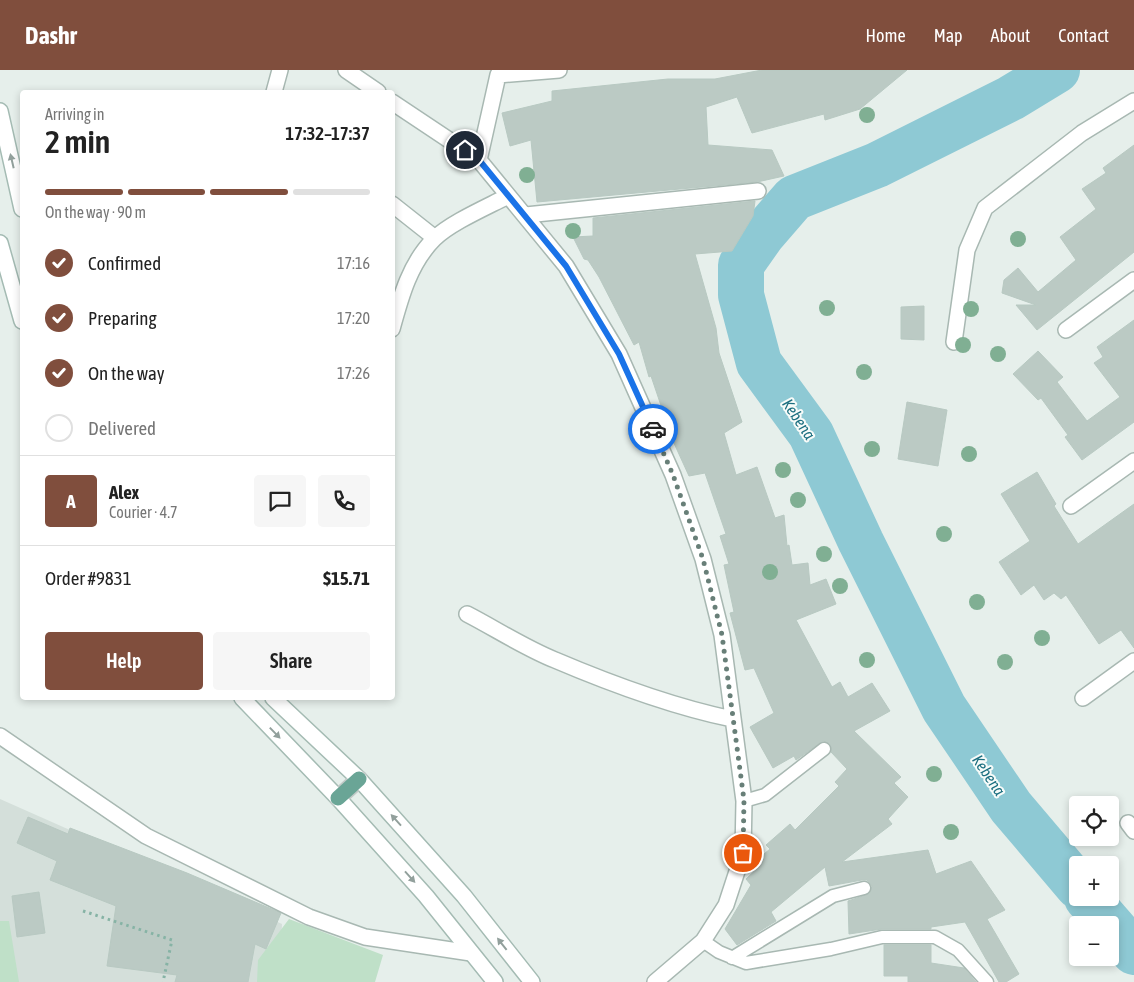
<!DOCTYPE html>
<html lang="en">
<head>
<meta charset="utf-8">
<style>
  body { margin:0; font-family:"Asap Condensed",sans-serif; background:#f6f6f6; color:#222; height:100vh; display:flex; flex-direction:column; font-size:19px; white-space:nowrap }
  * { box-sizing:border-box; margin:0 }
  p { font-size:16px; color:#767676 }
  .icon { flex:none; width:28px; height:28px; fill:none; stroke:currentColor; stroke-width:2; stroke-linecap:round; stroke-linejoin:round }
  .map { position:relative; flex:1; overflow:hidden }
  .details { position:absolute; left:20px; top:20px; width:375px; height:610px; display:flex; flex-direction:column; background:#fff; border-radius:5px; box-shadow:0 2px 8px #0003 }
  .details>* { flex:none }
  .fabs { position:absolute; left:1069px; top:726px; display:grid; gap:10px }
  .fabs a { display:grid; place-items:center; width:50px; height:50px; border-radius:5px; background:#fff; box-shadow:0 2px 8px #0003; font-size:25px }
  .pin { position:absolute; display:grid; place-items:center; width:42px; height:42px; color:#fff; margin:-21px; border:2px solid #fff; border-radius:50%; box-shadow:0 1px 5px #0007 }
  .courier { position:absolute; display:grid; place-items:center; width:50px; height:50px; margin:-25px; border:4px solid #1a73e8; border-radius:50%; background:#fff; color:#222; box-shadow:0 1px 6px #0007 }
  .headline em { font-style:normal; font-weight:600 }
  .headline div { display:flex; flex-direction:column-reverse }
  .headline { display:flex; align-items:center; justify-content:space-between; height:85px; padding:0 25px }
  h1 { font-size:32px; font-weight:600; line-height:38px }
  .bar { display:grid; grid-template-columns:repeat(4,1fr); gap:8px 5px; align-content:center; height:60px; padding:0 25px }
  .bar i { height:6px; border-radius:4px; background:#e0e0e0 }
  .bar .current { background:#804e3d }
  .bar p { grid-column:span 4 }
  .line { display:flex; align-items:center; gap:12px; padding:0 25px; border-top:1px solid #e0e0e0 }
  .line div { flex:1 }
  .round { display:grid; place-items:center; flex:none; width:52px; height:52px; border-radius:5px; background:#f6f6f6 }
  ol { padding:0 25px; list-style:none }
  li { display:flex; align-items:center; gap:15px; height:55px }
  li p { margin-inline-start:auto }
  li .icon { padding:5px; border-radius:50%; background:#804e3d; color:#fff; stroke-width:4 }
  li:last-child { color:#767676 }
  li i { width:28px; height:28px; border:2px solid #e0e0e0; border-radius:50% }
  .cta { display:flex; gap:10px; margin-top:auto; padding:10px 25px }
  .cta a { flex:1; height:58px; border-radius:5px; background:#804e3d; color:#fff; font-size:20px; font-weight:600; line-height:58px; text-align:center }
  .cta a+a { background:#f6f6f6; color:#222 }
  header { display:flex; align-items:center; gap:30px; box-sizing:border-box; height:70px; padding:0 25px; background:#804e3d; color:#fff }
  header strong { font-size:24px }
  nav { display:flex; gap:28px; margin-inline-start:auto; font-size:18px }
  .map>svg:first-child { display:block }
  .built { fill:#d4dfda }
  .green { fill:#bfe0c8 }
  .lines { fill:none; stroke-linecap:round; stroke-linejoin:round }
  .river { stroke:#8ec9d4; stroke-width:46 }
  .building { fill:#bbcac4; stroke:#b8c9c2 }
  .service-casing { stroke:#a8b8b2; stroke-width:15 }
  .minor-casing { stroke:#a8b8b2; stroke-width:18 }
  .secondary-casing { stroke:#a4bbb3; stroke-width:18 }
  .primary-casing { stroke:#c2cac8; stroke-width:18 }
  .path { stroke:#86b3a5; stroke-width:3; stroke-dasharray:2.5 4; stroke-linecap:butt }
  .service { stroke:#fff; stroke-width:12 }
  .minor { stroke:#fff; stroke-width:15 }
  .secondary { stroke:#fff; stroke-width:15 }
  .primary { stroke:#6aa596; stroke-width:15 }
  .tree { fill:#80af93 }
  .oneway { fill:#92a09c }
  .done { stroke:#687f78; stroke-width:5; stroke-dasharray:0 9 }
  .route { stroke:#1a73e8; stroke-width:6 }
  .labels { text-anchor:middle; stroke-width:4; stroke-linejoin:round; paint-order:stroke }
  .water-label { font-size:16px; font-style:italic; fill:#1c6f80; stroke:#f7fbf9 }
</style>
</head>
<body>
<header>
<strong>Dashr</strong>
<nav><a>Home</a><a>Map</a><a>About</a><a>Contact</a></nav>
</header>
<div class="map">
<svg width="1134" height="912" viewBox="0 0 1134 912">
  <rect width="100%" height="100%" fill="#e6efeb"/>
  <path class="built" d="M0,729L282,854L281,874L271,912H0Z"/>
  <path class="green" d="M289,849L383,885L375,912H257L258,890Z
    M0,851H9L19,912H0Z"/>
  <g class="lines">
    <path class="river" d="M1057,0L1011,28L877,95L794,128L762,165L741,195V225L759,293L811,364L861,472L944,638L1011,737L1078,816
      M1087,828L1134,882"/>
  </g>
  <path class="building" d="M762,0H907L860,39L825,50L824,44L752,63L737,27L706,37L708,75L772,80L784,106L757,112L537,132L531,70L510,76L502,43L552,31V21L668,9H715Z
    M1134,75V182L1037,260L1016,235H1036L1002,223L1004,210L1018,198L1038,222L1076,190L1060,167L1096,139L1082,119L1106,103L1103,98Z
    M755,131L753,146L732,181L695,184L716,258L719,283L742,352L724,363L736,405L757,397L775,448L784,445L787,476L789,475L792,495L808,493L810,515L826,509L836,534L796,550L832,617L840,612L848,627L872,613L890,641L854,661L901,707L894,713L908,727L888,749L892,754L842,792L928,780L936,804L971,791L1005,840L987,849L1019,904L1006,912H999L965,852L931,857V859H882L849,864L848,831L869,824L872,816L867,810H862L829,816L825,797L771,842L776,851L737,875L725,859L751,815L746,809L763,793L758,789L770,779L766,775L790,754L795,760L839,716L835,712L847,699L831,682L830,674L823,671L796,690L794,686L773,698L750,657L774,643L754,598L745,600L730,543L734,542L724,495L729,494L720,466L726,464L705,403L689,406L673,371L651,306L649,307L639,272L634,275L599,207L588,190L584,189L573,167L593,166V148Z
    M924,236V270L901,269V237Z
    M1134,250V352L1082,390L1065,367L1068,365L1041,328L1038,330L1013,304L1038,281L1063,307L1057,312L1087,351L1120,327L1094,293L1103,287L1097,277Z
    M907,332L947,340L938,396L898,389Z
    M1037,402L1056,434L1054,436L1078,474L1134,434V578L1121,560L1099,574L1066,525L1061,529L1054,523L1044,530L1034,515L1021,525L999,492L1030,471L1001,424Z
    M28,747L68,764L70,758L187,803L281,843L266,879L255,874L248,912H175L177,905L107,896L116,836L50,810L57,791L17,773Z
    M39,822L45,863L17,867L12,826Z
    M884,875H931V893L964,898L976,912H908V906H884Z"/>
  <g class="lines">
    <defs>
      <path id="service" d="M744,731L765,725L824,679
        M703,871L719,882L746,893L831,879L882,867H935L958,880L987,912
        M732,888L833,826L864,818"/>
      <path id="minor" d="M346,0L378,22
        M274,22L280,0
        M392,32L479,90L566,196L619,284L673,405L703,489L722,565L744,731L743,783L726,835L703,871L655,912
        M479,90L498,5L559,0
        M392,134L435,168
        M526,145L758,121
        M392,259C401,226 410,193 434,169C450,153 487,137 508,126
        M1066,260L1134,210
        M954,272L967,180L985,138L1082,63L1134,31
        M1071,436L1134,391
        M467,544C496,559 525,578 555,590C609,613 675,637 732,649
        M1083,628L1134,591
        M0,666L146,766L309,847L365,867L471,883
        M1128,753L1134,761"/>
      <path id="secondary" d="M0,41L22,139
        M0,173L22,251
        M242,628L338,728L426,826L495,912
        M273,628L359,709L464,826L532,912"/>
      <path id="primary" d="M338,728L359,709"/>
    </defs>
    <use href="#service" class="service-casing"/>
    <use href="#minor" class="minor-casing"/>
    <use href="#secondary" class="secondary-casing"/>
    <use href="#primary" class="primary-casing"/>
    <path class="path" d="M83,841L172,870L163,912"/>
    <use href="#service" class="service"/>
    <use href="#minor" class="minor"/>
    <use href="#secondary" class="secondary"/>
    <use href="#primary" class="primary"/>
  </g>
  <g class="tree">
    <circle cx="867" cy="45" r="8"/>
    <circle cx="527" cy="105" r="8"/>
    <circle cx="573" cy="161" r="8"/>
    <circle cx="1018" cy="169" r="8"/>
    <circle cx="827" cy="238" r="8"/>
    <circle cx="971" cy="239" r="8"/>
    <circle cx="963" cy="275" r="8"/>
    <circle cx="998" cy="284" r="8"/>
    <circle cx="864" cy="302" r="8"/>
    <circle cx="872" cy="379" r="8"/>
    <circle cx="969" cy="384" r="8"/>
    <circle cx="783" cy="400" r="8"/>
    <circle cx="798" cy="430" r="8"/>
    <circle cx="944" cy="464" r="8"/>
    <circle cx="824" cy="484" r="8"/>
    <circle cx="770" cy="502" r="8"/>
    <circle cx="840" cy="516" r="8"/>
    <circle cx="977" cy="532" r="8"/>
    <circle cx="1042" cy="568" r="8"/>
    <circle cx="867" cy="590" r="8"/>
    <circle cx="1005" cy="592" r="8"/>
    <circle cx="934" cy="704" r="8"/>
    <circle cx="951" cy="762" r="8"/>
  </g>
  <defs><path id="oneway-solid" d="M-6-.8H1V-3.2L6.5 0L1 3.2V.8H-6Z" transform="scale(1.25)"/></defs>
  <g class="oneway">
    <use href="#oneway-solid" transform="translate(12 91) rotate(-103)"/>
    <use href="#oneway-solid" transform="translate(275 663) rotate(46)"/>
    <use href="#oneway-solid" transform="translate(396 750) rotate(-132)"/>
    <use href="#oneway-solid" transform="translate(410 807) rotate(48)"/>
    <use href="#oneway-solid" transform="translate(502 874) rotate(-128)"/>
  </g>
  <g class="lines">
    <path class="done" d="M653,359L673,405L703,489L722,565L744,730L743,783"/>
    <path class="route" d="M465,80L479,90L566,196L619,284L653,359"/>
  </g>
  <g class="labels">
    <g class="water-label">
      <text transform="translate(799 349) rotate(56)" y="6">Kebena</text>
      <text transform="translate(989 705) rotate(56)" y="6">Kebena</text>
    </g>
  </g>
</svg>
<div class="fabs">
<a><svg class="icon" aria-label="locate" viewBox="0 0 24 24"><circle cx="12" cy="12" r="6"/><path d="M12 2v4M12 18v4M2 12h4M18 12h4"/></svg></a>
<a>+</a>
<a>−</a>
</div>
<div class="pin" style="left:743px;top:783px;background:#ea580c"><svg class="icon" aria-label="bag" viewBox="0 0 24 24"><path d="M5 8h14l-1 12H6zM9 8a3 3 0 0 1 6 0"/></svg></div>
<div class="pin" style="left:465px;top:80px;background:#1f2937"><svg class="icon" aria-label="home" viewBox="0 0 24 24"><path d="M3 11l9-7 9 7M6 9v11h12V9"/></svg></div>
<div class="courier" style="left:653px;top:359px"><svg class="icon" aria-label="car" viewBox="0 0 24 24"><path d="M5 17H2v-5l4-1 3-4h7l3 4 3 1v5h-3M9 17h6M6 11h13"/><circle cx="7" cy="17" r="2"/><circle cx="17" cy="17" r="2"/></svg></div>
<section class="details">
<div class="headline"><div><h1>2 min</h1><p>Arriving in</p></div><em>17:32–17:37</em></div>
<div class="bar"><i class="current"></i><i class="current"></i><i class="current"></i><i></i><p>On the way · 90 m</p></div>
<ol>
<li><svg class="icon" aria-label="check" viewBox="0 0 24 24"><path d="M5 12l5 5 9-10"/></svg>Confirmed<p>17:16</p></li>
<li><svg class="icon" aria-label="check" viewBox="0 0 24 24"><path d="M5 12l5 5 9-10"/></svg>Preparing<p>17:20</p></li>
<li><svg class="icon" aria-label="check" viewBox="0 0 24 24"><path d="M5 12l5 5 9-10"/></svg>On the way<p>17:26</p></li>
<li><i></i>Delivered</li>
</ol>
<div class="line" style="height:90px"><b class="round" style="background:#804e3d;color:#fff">A</b><div><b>Alex</b><p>Courier · 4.7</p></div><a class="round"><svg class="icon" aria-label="chat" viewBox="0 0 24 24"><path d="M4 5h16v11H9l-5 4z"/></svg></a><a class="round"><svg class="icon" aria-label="phone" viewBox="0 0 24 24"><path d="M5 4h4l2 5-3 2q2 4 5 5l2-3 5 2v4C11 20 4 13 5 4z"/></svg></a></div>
<div class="line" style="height:65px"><div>Order #9831</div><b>$15.71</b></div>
<div class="cta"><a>Help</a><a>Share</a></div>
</section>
</div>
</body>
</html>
